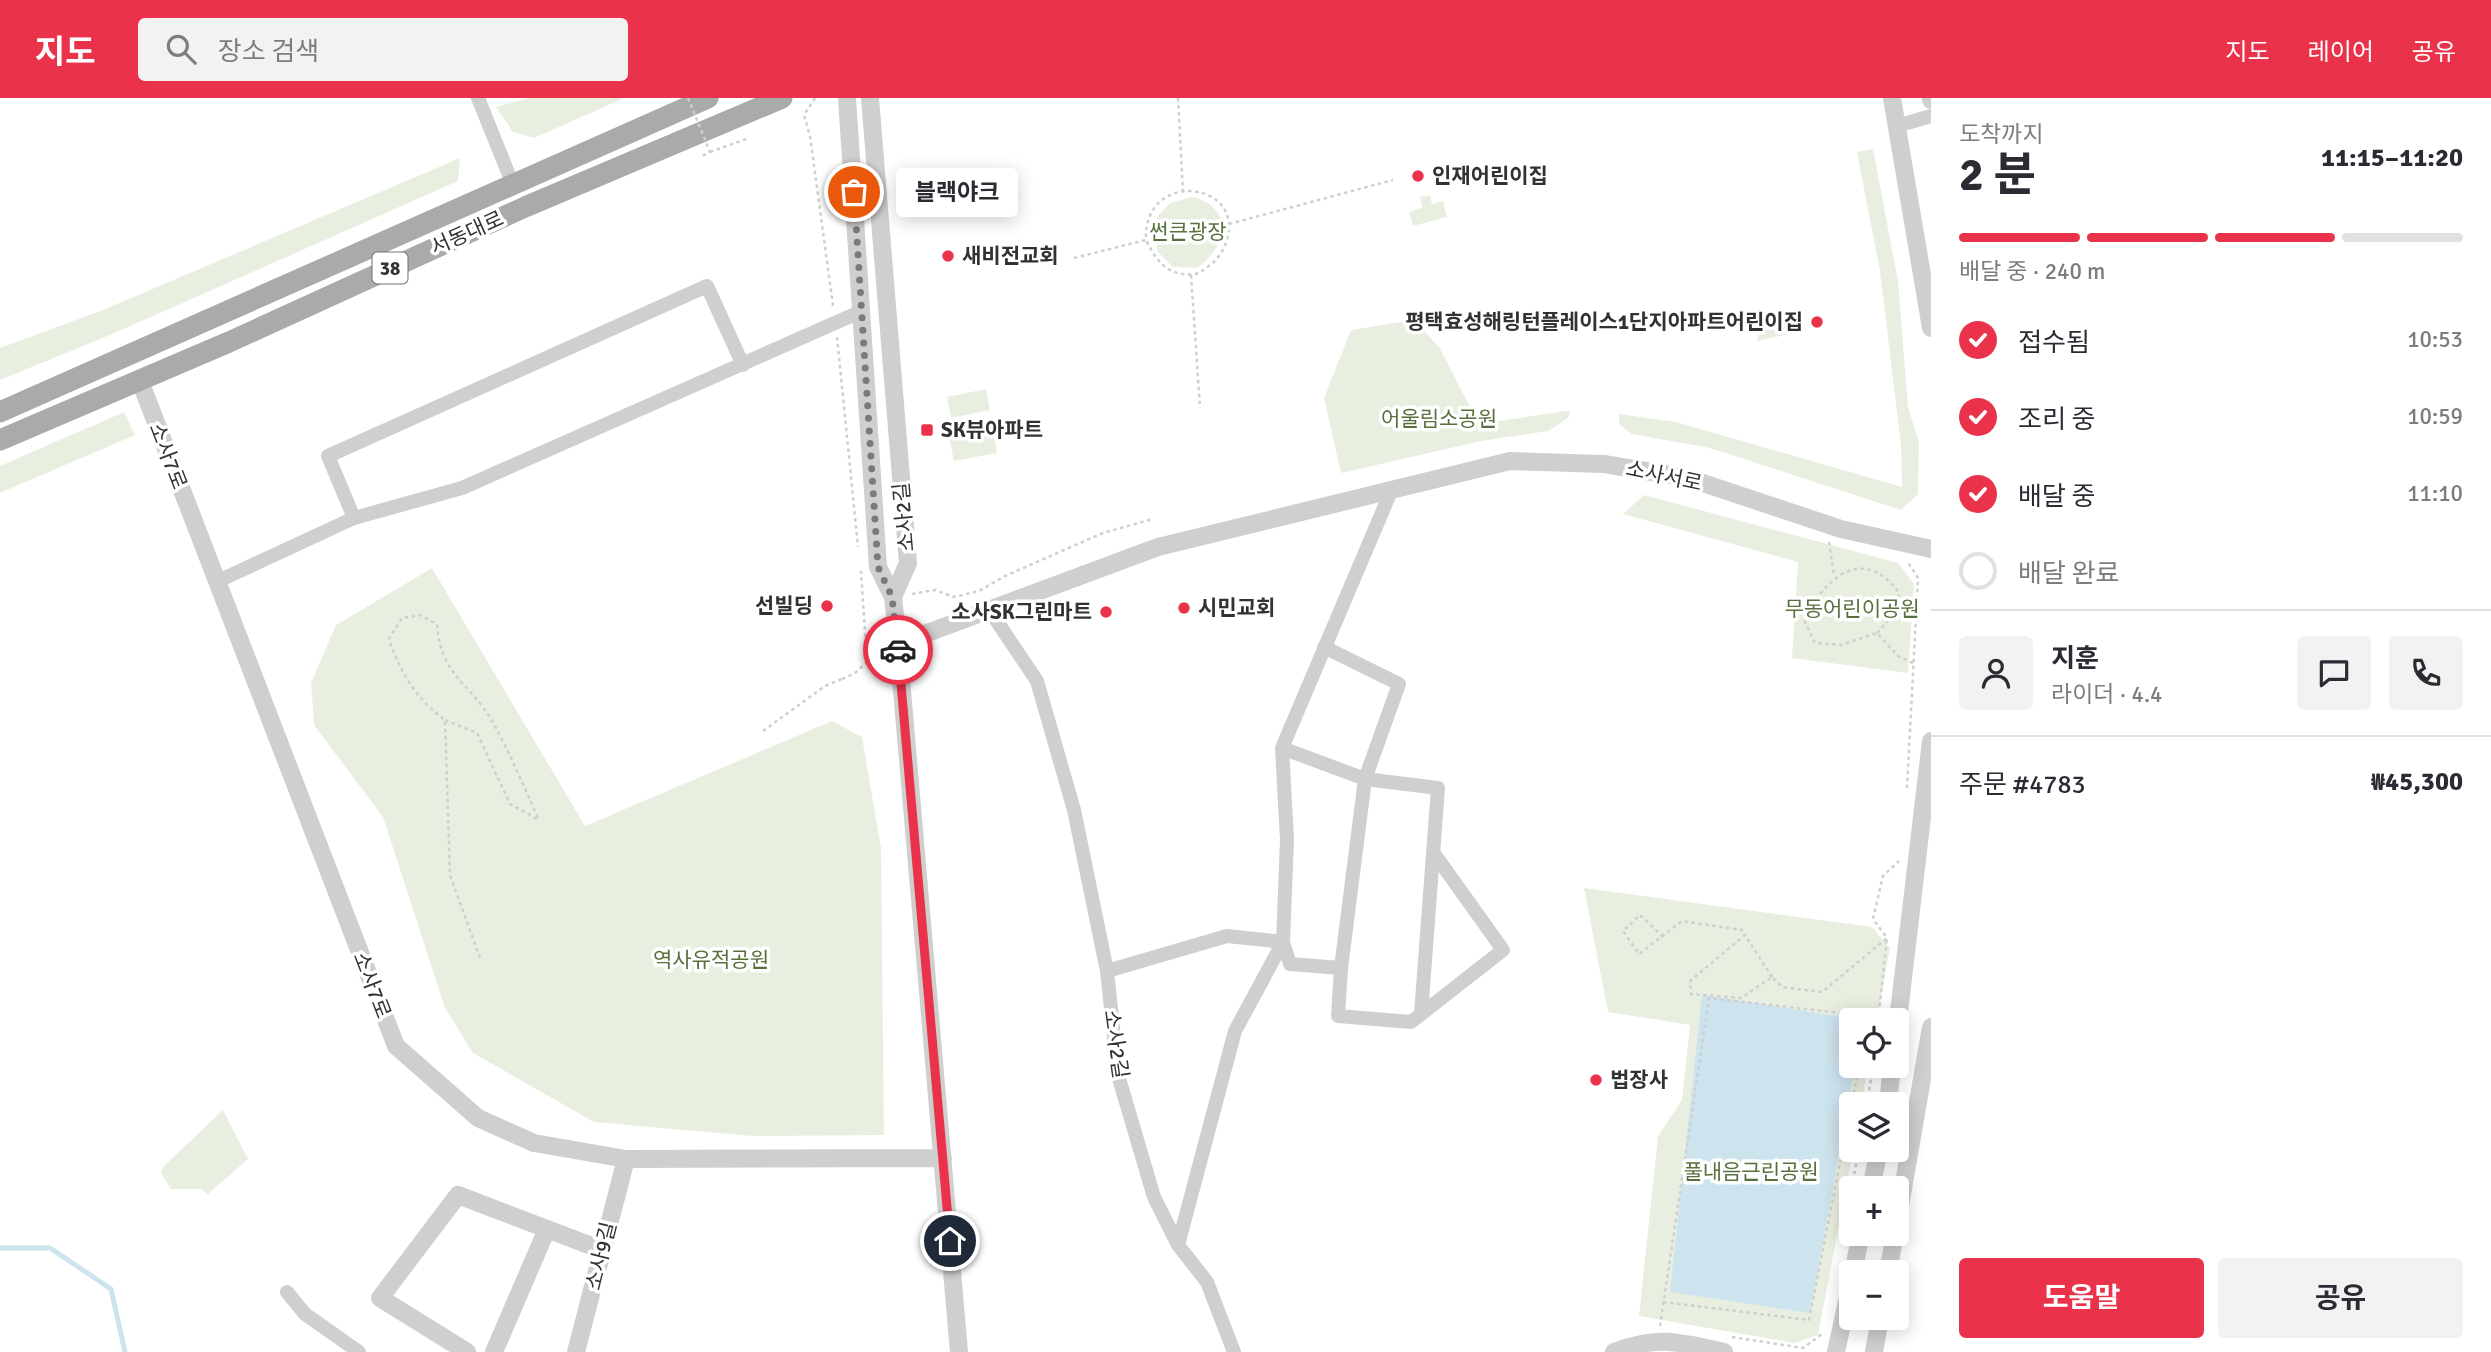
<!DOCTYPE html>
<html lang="ko">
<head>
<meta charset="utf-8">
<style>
  body { margin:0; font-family:Signika,"Noto Sans KR",sans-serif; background:#f2f2f3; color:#2b2b33; height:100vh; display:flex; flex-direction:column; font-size:26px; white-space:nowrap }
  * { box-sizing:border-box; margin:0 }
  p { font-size:23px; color:#7c7c81 }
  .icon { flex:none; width:38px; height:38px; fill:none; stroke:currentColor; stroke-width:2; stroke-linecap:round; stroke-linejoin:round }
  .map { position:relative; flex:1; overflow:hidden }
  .sheet { display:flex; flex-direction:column; background:#fff; width:560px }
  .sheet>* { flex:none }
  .tools { position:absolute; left:1839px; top:910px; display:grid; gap:14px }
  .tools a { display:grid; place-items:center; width:70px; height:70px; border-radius:7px; background:#fff; box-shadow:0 4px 18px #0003; font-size:35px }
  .pin { position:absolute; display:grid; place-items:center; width:60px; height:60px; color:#fff; margin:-30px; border:4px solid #fff; border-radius:50%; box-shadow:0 2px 7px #0007 }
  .courier { position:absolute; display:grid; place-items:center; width:70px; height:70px; margin:-35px; border:5px solid #ea334a; border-radius:50%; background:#fff; color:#222; box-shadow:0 2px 9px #0007 }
  .bubble { position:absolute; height:49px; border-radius:7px; background:#fff; box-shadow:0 4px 18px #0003; font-size:23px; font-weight:700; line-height:49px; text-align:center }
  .overview em { font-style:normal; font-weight:700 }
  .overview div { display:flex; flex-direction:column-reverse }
  .overview { display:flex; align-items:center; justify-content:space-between; height:119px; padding:0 28px }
  h1 { font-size:46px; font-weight:700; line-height:52px }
  .bar { display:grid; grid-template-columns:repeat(4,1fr); gap:10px 7px; align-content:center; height:84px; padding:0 28px }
  .bar i { height:9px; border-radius:5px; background:#e1e1e2 }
  .bar .selected { background:#ea334a }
  .bar p { grid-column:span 4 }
  .line { display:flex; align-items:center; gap:18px; padding:0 28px; border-top:2px solid #e1e1e2 }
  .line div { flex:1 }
  .round { display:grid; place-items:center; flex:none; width:74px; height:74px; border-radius:7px; background:#f2f2f3 }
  ol { padding:0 28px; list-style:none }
  li { display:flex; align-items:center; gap:21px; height:77px }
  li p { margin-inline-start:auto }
  li .icon { padding:7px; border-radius:50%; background:#ea334a; color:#fff; stroke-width:4 }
  li:last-child { color:#7c7c81 }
  li i { width:38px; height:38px; border:4px solid #e1e1e2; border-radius:50% }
  .button { display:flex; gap:14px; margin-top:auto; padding:14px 28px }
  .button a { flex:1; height:80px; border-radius:7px; background:#ea334a; color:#fff; font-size:28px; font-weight:700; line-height:80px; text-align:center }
  .button a+a { background:#f2f2f3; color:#2b2b33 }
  header { display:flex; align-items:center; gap:42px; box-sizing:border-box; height:98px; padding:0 35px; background:#ea334a; color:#fff }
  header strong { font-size:33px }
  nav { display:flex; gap:38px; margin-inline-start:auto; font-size:24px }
  .search { width:490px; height:63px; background:#f2f2f3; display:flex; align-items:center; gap:18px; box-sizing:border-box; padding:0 24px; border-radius:7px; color:#7c7c81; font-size:26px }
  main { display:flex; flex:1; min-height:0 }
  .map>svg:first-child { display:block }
  .green { fill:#e9efe0 }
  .water { fill:#cde3ee }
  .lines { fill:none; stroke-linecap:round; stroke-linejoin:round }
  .stream { stroke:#cde3ee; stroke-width:5 }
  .path { stroke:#cfcfcf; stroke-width:2.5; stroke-dasharray:3.5 3.5; stroke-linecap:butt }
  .minor { stroke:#cfcfcf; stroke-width:14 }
  .tertiary { stroke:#cfcfcf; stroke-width:18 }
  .primary { stroke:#aaa; stroke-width:21 }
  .path-bridge { stroke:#cfcfcf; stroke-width:2.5; stroke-dasharray:3.5 3.5; stroke-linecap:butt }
  .done { stroke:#7a7a7a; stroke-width:7; stroke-dasharray:0 12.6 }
  .route { stroke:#ea334a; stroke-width:9 }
  .poi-dot { fill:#ea334a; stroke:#fff; stroke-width:2.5 }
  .labels { text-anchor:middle; stroke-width:7; stroke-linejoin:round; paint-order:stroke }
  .shield { fill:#fff; stroke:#707070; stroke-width:2 }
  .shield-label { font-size:19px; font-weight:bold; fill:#323232 }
  .poi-label { font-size:21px; font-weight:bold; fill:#323232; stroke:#fff; text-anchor:start }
  .park-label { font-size:21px; fill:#58703d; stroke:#fff }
  .street-label { font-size:21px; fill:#323232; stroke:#fff }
</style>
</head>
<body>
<header>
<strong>지도</strong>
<div class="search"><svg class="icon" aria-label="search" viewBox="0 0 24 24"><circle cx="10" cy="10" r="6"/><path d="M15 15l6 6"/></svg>장소 검색</div>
<nav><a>지도</a><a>레이어</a><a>공유</a></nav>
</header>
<main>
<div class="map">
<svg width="1931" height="1254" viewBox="0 0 1931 1254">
  <rect width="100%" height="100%" fill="#fff"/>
  <path class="green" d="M529,0H624L534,40L513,34L496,9Z
    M1873,51L1898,183L1908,309L1919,345L1918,396L1901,412L1710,350L1632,336L1619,326V316L1676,324L1902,389L1901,347L1880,173L1857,54Z
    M460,60L458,83L110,237L0,282V250L103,212Z
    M1430,97L1432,106L1443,103L1447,119L1413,128L1409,114L1422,110L1420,99Z
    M1192,99C1236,110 1227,149 1197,170L1173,169L1157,153V119L1170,105Z
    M1785,218L1790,236L1757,243L1763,222Z
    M1414,222L1439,249L1479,326L1565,313H1570L1568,320L1548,333L1481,343L1341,375L1324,300L1351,232Z
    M986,291L990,312L951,320L947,299Z
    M124,314L135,337L0,395V368Z
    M991,320L997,355L954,363L949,339L975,334L973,323Z
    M1644,397L1898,465L1914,486L1908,575L1792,560L1798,464L1623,416Z
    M432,470L585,728L832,623L862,639L881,750L884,1037L752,1038L594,1024L473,955L445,910L383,719L314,627L311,585L336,527Z
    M1584,790L1872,829L1890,850L1877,922H1852V968H1868L1861,1006H1852L1853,1052L1818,1237L1795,1245L1639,1218L1658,1038L1682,1002L1690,927L1608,914Z
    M223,1012L248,1061L208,1096L200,1091H171L161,1075L163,1069Z"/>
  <path class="water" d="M1702,897L1863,922H1852V968H1855L1810,1215L1670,1194Z"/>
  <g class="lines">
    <path class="stream" d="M0,1150H50L111,1191L125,1254"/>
    <path class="path" d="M815,0L804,17L810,38L833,208
      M1178,0L1183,93
      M710,54L749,40
      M1229,126L1393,82
      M1074,160L1146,142C1143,71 1244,83 1227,141C1223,157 1211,169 1196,176C1168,179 1157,164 1146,142
      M1191,177L1200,310
      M837,239L858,449
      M1829,444L1834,478
      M912,496L935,492L954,499L979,493L1005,478L1103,435L1153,421
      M1877,535L1894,516L1899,495C1863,445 1824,481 1804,522L1815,545L1841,547L1877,535L1898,558L1913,565
      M842,581L855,575L867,564L861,473
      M445,622L477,635L510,706L539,722
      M763,633L825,588L842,581
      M1907,690L1918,480L1907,463
      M1663,839L1640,817L1623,833L1639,856L1682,823L1742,832L1745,837
      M480,860L450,777L445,622C416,601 400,574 389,541L402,520L420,517L437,526C441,579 469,583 492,623C510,655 524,689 539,722
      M1772,879L1745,837L1690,883L1691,896L1741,900L1772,879L1782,889L1822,894L1887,840L1873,821L1883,778L1899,763
      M1878,922L1887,840
      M1867,1006L1873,968
      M1843,1131L1859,1052
      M1663,1204L1809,1222L1859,968
      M1660,1228L1709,900L1868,918V922
      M1732,1239L1803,1250L1822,1236"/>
    <path class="minor" d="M478,0L513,87
      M1897,28L1931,18
      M354,420L328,358L707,188L743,267
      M216,484L354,420L462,390L862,213
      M988,510L1037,583L1074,712L1107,873L1118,977L1154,1099L1178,1147L1207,1184L1234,1254
      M1324,549L1399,586L1365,681L1341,870
      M1282,650L1365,681L1438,690L1421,916
      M1283,844L1290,866L1341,870L1338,918L1411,924L1503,852L1433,754
      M1107,873L1227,838L1283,844L1287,742L1282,650L1392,391
      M1178,1147L1235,933L1283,844
      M287,1194L305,1216L359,1254"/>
    <path class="tertiary" d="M847,0L878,469L893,499L898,546L959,1254
      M870,0L908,465L893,499
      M1892,0L1931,230
      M1931,0V2
      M140,283L396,948L478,1020L534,1045L626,1061L943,1060
      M898,546L1158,449L1510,363L1604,366L1688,380L1841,431L1931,451
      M1897,931L1931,643
      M1888,1006L1892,968
      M1871,1090L1879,1052
      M1897,1125L1931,929
      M1853,1174L1861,1136
      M1888,1174L1895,1136
      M467,1254L380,1200L458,1097L602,1152
      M494,1254L547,1131
      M576,1254L626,1061
      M1614,1254C1657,1237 1680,1244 1724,1254
      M1836,1254L1852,1181
      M1874,1254L1880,1220"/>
    <path class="primary" d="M0,314L708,0
      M0,342L229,244L525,109L782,0"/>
    <path class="path-bridge" d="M688,0L710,54L702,58"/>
  </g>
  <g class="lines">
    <path class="done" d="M854,94L878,469L892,499L898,552"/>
    <path class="route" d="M898,552L950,1143"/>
  </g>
  <g class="poi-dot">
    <circle cx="1418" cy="78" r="7"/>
    <circle cx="948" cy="158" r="7"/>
    <circle cx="1817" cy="224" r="7"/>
    <rect x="920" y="325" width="14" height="14" rx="3.5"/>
    <circle cx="827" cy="508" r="7"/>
    <circle cx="1184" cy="510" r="7"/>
    <circle cx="1106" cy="514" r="7"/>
    <circle cx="1596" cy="982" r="7"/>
  </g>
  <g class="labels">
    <rect class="shield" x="372.5" y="154.5" width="35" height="31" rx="5"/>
    <g class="shield-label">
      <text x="390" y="177">38</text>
    </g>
    <g class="poi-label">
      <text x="1432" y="85">인재어린이집</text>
      <text x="962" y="165">새비전교회</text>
      <text x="1803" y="231" text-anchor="end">평택효성해링턴플레이스1단지아파트어린이집</text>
      <text x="941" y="339">SK뷰아파트</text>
      <text x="813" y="515" text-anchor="end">선빌딩</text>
      <text x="1198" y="517">시민교회</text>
      <text x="1092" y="521" text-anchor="end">소사SK그린마트</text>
      <text x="1610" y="989">법장사</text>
    </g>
    <g class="park-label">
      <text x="1188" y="141">썬큰광장</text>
      <text x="1439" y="328">어울림소공원</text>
      <text x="1852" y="518">무동어린이공원</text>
      <text x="711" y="869">역사유적공원</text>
      <text x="1751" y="1081">풀내음근린공원</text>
    </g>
    <g class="street-label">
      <text transform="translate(467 135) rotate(-24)" y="7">서동대로</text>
      <text transform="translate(168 358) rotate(69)" y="7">소사7로</text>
      <text transform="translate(1664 378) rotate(12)" y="7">소사서로</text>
      <text transform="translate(904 419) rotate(-95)" y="7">소사2길</text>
      <text transform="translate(372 887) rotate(69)" y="7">소사7로</text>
      <text transform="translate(1116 946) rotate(82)" y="7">소사2길</text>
      <text transform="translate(601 1158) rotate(-76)" y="7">소사9길</text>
    </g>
  </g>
</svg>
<div class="tools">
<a><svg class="icon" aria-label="locate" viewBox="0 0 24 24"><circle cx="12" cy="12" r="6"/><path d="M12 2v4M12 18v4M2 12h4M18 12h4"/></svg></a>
<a><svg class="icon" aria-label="layers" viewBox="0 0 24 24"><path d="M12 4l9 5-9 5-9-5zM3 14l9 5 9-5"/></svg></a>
<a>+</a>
<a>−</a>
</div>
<div class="pin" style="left:854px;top:94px;background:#ea580c"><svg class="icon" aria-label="bag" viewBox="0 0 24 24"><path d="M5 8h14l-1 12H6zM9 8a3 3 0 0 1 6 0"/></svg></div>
<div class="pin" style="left:950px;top:1143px;background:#1f2937"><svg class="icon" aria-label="home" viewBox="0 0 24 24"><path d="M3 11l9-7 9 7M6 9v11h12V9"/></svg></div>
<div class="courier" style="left:898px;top:552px"><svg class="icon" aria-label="car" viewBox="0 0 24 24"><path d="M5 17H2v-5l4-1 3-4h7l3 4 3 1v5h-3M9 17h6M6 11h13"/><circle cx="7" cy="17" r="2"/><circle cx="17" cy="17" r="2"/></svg></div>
<div class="bubble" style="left:896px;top:70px;width:122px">블랙야크</div>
</div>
<section class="sheet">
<div class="overview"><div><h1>2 분</h1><p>도착까지</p></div><em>11:15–11:20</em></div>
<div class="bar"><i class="selected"></i><i class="selected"></i><i class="selected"></i><i></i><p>배달 중 · 240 m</p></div>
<ol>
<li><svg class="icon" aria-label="check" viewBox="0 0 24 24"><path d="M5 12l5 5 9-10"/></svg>접수됨<p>10:53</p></li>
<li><svg class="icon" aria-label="check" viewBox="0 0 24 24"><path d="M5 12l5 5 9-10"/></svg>조리 중<p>10:59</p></li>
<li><svg class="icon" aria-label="check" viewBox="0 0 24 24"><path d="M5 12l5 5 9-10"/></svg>배달 중<p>11:10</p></li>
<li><i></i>배달 완료</li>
</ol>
<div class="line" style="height:126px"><a class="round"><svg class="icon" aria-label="person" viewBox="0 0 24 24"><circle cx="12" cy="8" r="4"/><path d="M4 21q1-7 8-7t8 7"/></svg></a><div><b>지훈</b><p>라이더 · 4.4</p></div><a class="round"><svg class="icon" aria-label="chat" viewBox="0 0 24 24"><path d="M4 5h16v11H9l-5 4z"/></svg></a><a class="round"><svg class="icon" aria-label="phone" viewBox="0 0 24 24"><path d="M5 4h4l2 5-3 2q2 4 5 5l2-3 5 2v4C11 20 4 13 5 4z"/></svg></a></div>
<div class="line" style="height:91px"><div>주문 #4783</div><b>₩45,300</b></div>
<div class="button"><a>도움말</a><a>공유</a></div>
</section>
</main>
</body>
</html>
